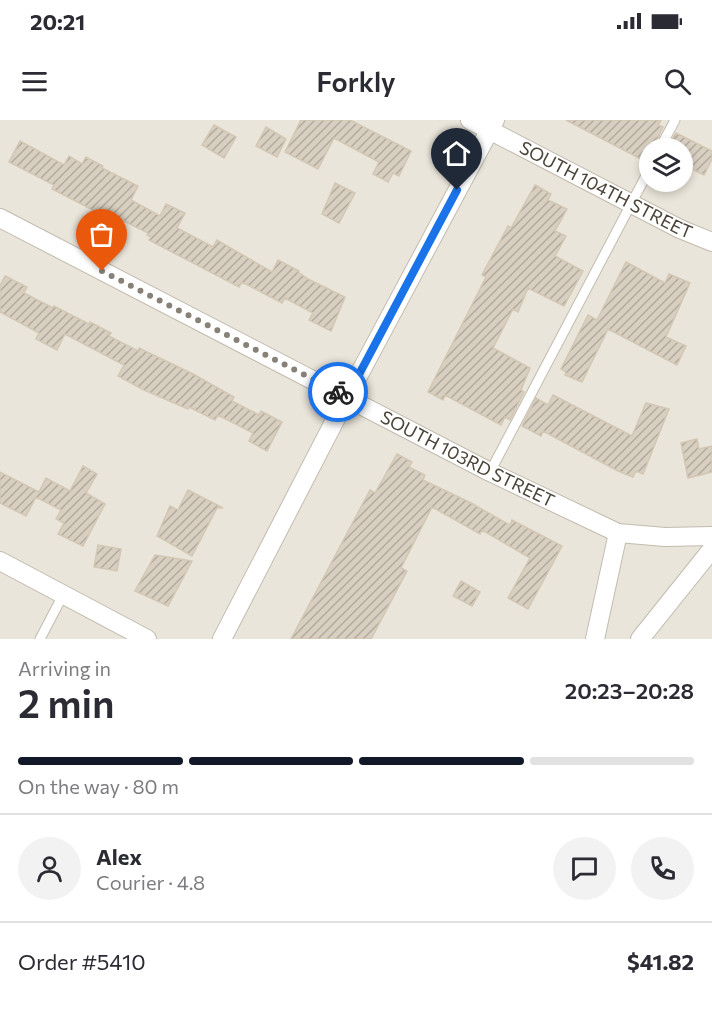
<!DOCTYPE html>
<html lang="en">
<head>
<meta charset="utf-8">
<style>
  body { margin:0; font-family:Commissioner,sans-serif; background:#f2f2f3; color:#2b2b33; height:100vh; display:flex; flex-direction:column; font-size:22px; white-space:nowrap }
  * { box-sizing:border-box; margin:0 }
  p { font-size:20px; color:#7c7c81 }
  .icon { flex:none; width:33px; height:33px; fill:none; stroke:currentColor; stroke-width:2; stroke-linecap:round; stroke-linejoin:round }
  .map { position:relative; height:519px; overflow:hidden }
  .sheet { display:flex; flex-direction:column; background:#fff; flex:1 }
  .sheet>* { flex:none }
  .controls { position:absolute; left:639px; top:18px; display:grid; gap:12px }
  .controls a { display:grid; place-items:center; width:54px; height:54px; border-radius:50%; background:#fff; box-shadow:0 3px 9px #0003; font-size:30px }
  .pin { position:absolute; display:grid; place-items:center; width:51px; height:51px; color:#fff; margin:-62px -26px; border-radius:50% 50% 50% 0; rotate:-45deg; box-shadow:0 0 6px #0007 }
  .pin .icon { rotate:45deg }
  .courier { position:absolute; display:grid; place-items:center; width:60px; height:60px; margin:-30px; border:4px solid #1a73e8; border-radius:50%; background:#fff; color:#222; box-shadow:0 2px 8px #0007 }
  .overview em { font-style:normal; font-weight:600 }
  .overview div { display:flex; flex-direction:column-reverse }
  .overview { display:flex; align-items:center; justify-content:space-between; height:102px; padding:0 18px }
  h1 { font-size:39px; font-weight:600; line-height:45px }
  .bar { display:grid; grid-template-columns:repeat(4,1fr); gap:9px 6px; align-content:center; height:72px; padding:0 18px }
  .bar i { height:8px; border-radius:4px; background:#e1e1e2 }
  .bar .current { background:#111827 }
  .bar p { grid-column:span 4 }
  .line { display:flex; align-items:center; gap:15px; padding:0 18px; border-top:2px solid #e1e1e2 }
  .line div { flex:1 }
  .round { display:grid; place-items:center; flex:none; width:63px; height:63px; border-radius:32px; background:#f2f2f3 }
  .status { display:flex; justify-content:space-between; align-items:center; height:42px; padding:0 30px; background:#fff; direction:ltr }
  .status svg { height:16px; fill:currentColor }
  header { display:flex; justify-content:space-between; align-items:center; height:78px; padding:0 18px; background:#fff; font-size:27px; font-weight:600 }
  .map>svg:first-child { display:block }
  .residential { fill:#eae5da; fill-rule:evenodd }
  .building { fill:url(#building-hatch); stroke:#d3c7b4; stroke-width:1.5 }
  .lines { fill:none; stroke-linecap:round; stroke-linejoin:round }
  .service-casing { stroke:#c2bbae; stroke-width:11 }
  .minor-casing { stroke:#c2bbae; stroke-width:20 }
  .service { stroke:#fff; stroke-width:9 }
  .minor { stroke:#fff; stroke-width:18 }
  .done { stroke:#878178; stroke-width:6; stroke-dasharray:0 10.8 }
  .route { stroke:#1a73e8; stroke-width:8 }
  .labels { text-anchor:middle; stroke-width:4.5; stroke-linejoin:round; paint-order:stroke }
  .street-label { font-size:18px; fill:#4b4439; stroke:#fff }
</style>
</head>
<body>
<div class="status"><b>20:21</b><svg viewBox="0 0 49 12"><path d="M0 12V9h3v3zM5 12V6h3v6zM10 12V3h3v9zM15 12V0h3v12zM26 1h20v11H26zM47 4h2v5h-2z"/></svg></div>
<header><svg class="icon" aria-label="menu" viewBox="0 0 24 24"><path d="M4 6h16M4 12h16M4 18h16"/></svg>Forkly<svg class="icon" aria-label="search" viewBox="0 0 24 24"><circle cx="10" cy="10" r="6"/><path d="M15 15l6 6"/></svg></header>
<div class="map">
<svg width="712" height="519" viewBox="0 0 712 519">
  <defs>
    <pattern id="building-hatch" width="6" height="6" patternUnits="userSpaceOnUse" patternTransform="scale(1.5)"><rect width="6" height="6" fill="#d8cfc1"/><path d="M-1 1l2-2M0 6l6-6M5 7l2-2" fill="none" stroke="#b1aa9e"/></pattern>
  </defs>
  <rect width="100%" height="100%" fill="#f6f3ec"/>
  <path class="residential" d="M0,0H712V519H0ZM650,28H682V62H650Z"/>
  <path class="building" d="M301,0H350L411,31L399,56L393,53L388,62L373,54L379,42L334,18L318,49L285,32Z
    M566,0H661L658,5L663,7L653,28H647L641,39Z
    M214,5L236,17L224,38L202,25Z
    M266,7L286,19L277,37L256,26Z
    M676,13L712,31V39L704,55L682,44V28H667Z
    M20,21L64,45L69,36L82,44L86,37L103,46L102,48L138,66L131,80L160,96L166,84L185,93L177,108L213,127L217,120L272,152L278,140L299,151L298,152L308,159L345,177L331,211L309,200L313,193L285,178L282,183L242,162L239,167L149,120L151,117L147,115L148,113L120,99L118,103L52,69L54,65L9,42Z
    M335,63L355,73L339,103L322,94Z
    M535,65L551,74L548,80L567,89L555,111L566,116L555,136L583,151L564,186L528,168L518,192L513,189L493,228L530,248L521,270L524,272L510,300L505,297L501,305L445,275L443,280L428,272L486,157L482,155L508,106L511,108Z
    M626,142L665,163L669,154L690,163L666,217L686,226L677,245L608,209L582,262L565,255L566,252L561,249L588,195L597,200Z
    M5,156L27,167L24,173L53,188L54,186L89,204L90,202L111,213L109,216L138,231L139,228L193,254L234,277L232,281L259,295L261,291L282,302L267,331L249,321L253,313L218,295L215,300L189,287L188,289L144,270L118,256L124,245L65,214L57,230L36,219L39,213L0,192V166Z
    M553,275L632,316L646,283L669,289L643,354L636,351L633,357L618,351L543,311L541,316L522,306L536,278L548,285Z
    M697,319L699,329L712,326V352L688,358L681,323Z
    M397,334L412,342L409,347L425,355L423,360L471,383L510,405L512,400L562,426L528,489L508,478L530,438L482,410L480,414L432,387L401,448L407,451L371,519H291L370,370L375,373Z
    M83,346L97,354L86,373L105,384L83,426L58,414L64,403L56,399L61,390L36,377L26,396L0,383V352L39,372L46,358L70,371Z
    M188,370L223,388H217L192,436L157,416L170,386L178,390Z
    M98,425L121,429L117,451L94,447Z
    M155,435L192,441L168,486L135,471Z
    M461,461L480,472L472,486L453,476Z"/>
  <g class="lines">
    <defs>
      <path id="service" d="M660,28L675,0
        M490,352L650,48
        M40,519L63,475"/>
      <g id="minor">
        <path id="s1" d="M470,0L680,109L712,122"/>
        <path id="s2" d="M0,98L490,352L618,413L665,417L712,416"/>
        <path d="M0,441L147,519"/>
        <path d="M222,519L347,277L495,0"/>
        <path d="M595,519L618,413"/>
        <path d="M640,519L712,429"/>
      </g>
    </defs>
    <use href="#service" class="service-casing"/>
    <use href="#minor" class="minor-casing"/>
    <use href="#service" class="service"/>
    <use href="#minor" class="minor"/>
  </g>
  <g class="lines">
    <path class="done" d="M102,151L338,272"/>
    <path class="route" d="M338,272L347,277L457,70"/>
  </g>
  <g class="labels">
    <g class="street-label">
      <text dy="6" stroke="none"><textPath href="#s1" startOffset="153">SOUTH 104TH STREET</textPath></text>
      <text dy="6" stroke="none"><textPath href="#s2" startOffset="526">SOUTH 103RD STREET</textPath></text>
    </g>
  </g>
</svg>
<div class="controls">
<a><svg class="icon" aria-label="layers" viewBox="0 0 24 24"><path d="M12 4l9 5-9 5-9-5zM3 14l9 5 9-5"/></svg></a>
</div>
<div class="pin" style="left:102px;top:151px;background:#ea580c"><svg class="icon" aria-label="bag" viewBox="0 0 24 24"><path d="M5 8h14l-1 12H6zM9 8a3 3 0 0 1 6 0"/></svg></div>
<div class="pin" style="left:457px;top:70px;background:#1f2937"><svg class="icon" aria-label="home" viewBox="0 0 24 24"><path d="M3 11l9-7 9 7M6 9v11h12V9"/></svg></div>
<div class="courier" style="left:338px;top:272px"><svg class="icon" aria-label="bike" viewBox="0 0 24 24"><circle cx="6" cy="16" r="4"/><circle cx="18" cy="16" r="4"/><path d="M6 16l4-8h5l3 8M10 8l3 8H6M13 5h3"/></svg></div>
</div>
<section class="sheet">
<div class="overview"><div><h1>2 min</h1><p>Arriving in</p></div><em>20:23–20:28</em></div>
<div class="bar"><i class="current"></i><i class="current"></i><i class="current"></i><i></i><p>On the way · 80 m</p></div>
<div class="line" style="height:108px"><a class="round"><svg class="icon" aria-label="person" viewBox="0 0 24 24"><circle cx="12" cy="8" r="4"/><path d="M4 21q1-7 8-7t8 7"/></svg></a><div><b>Alex</b><p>Courier · 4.8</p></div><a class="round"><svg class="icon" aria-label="chat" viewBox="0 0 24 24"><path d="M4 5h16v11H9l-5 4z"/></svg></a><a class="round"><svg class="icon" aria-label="phone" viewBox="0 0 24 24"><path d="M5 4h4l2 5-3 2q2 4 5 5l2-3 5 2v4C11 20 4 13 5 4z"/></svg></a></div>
<div class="line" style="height:78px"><div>Order #5410</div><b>$41.82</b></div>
</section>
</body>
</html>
